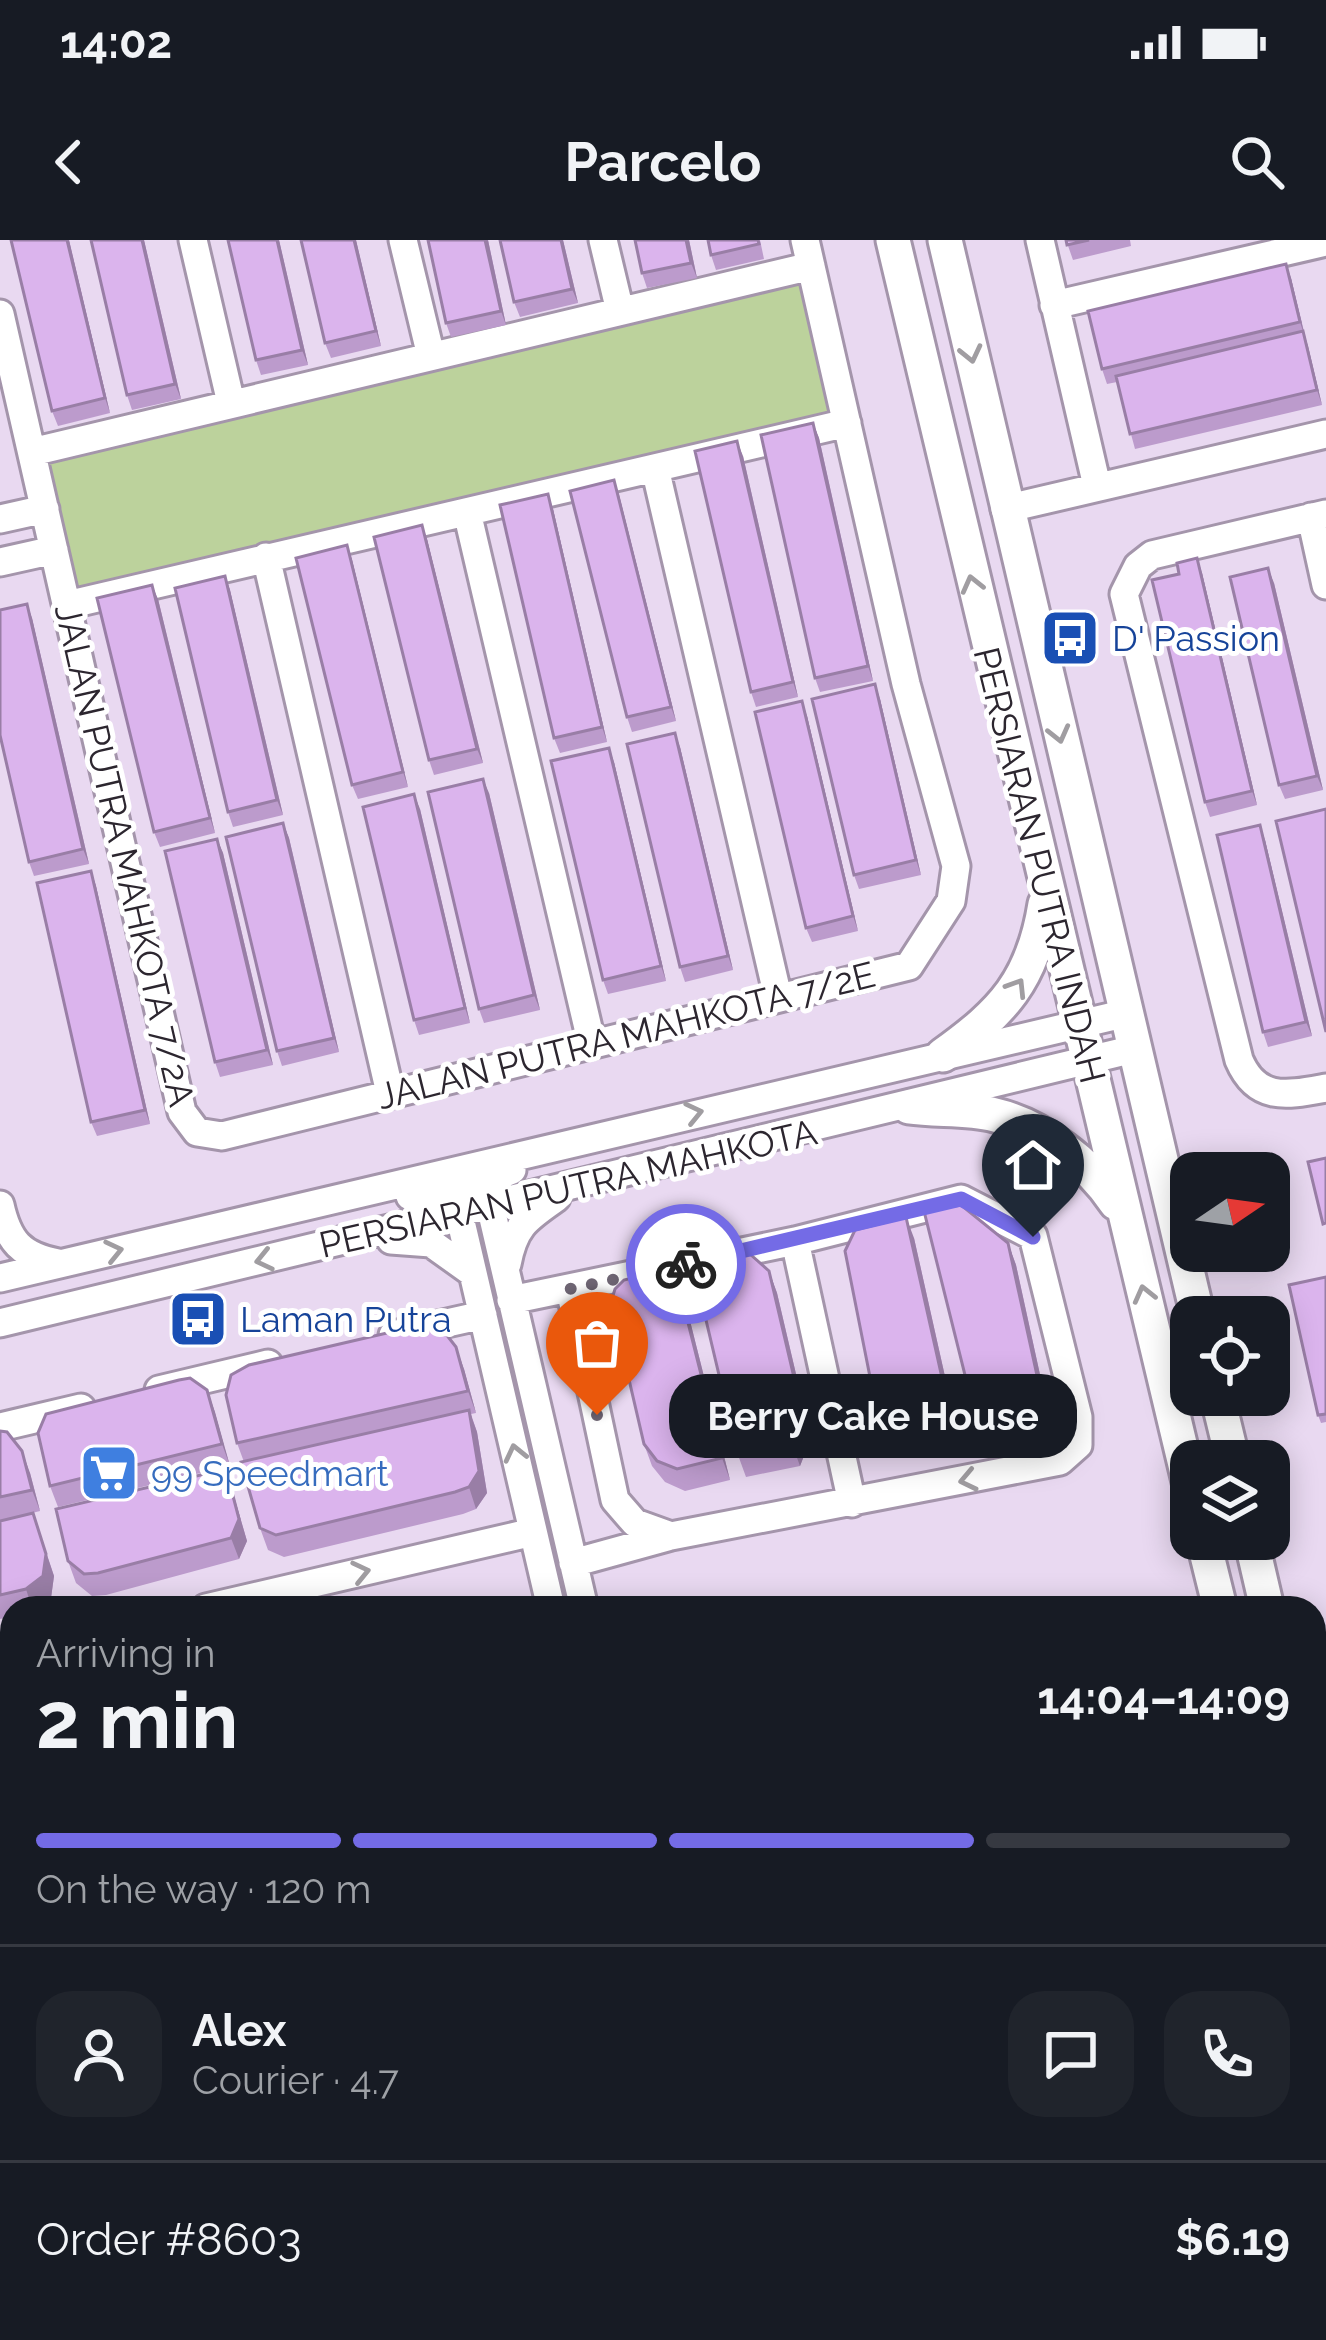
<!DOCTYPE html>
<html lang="en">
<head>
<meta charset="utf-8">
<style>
  body { margin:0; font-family:Raleway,sans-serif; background:#20242c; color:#f1f3f6; height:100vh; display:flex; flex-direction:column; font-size:45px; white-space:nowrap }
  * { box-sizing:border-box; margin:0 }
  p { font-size:39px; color:#9ea1a6 }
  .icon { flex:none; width:66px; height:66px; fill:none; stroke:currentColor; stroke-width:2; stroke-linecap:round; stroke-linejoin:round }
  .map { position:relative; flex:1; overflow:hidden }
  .drawer { position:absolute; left:0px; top:1356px; width:1326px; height:744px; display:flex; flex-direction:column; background:#171b24; border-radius:36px 36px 0 0; box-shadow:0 6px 30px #0003 }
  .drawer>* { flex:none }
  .needle { width:78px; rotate:77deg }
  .fabs { position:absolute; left:1170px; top:912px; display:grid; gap:24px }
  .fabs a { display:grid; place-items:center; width:120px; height:120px; border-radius:24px; background:#171b24; box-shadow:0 6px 30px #0003; font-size:60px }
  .pin { position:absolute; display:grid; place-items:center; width:102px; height:102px; color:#fff; margin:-123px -51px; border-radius:50% 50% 50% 0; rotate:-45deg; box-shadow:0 0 12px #0007 }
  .pin .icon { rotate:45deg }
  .courier { position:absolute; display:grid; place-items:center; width:120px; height:120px; margin:-60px; border:9px solid #746be6; border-radius:50%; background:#fff; color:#222; box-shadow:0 3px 15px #0007 }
  .bubble { position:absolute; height:84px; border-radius:36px; background:#171b24; box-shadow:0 6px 30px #0003; font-size:39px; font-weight:700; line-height:84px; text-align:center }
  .summary em { font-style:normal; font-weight:700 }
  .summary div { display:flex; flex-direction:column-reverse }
  .summary { display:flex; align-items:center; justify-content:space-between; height:204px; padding:0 36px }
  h1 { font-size:78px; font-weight:700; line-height:90px }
  .bar { display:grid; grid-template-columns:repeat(4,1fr); gap:18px 12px; align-content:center; height:144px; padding:0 36px }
  .bar i { height:15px; border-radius:9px; background:#363941 }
  .bar .selected { background:#746be6 }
  .bar p { grid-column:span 4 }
  .line { display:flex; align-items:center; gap:30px; padding:0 36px; border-top:3px solid #363941 }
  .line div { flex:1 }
  .round { display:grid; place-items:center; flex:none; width:126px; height:126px; border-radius:36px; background:#20242c }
  .status { display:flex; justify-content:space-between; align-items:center; height:84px; padding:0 60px; background:#171b24; direction:ltr }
  .status svg { height:33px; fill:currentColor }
  header { display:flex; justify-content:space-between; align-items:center; height:156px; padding:0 36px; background:#171b24; font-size:54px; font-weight:700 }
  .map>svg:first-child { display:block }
  .green { fill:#bcd29c }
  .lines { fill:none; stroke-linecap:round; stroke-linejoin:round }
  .minor-casing { stroke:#a495ab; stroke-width:33 }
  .major-casing { stroke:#a495ab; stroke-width:39 }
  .minor { stroke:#fff; stroke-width:27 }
  .major { stroke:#fff; stroke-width:33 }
  .wall { fill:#bc9bcc }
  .shaded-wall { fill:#997ea6 }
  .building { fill:#dbb4ed; stroke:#997ea6; stroke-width:3 }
  .oneway { stroke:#a09da1 }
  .done { stroke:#6e6573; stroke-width:12; stroke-dasharray:0 21.6 }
  .route { stroke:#746be6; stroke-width:15 }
  .labels { text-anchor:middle; stroke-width:10; stroke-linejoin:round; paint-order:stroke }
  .transit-label { font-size:36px; fill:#164399; stroke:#fff; text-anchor:start }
  .street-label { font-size:36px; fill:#2c262f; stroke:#fff }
  .shop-label { font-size:36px; fill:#366cbe; stroke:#fff; text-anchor:start }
</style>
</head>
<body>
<div class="status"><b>14:02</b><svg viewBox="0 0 49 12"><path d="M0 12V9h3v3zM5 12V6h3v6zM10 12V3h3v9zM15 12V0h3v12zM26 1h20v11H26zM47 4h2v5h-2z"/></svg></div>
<header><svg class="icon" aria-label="back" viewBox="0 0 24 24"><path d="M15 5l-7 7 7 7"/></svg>Parcelo<svg class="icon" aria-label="search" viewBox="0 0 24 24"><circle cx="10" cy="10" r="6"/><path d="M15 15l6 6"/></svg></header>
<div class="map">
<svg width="1326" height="2100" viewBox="0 0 1326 2100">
  <rect width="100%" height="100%" fill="#e9d9f1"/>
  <path class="green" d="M804,32L837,178L80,356L46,217Z
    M12,1738V1988L0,1957V1740Z
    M95,2088H467L450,2100H110Z"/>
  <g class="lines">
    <defs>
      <path id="minor" d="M193,0L231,163
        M403,0L431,116
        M603,0L620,71
        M1040,0L1097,246
        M1054,65L1326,2
        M0,74L182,872L197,892L222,896L909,726L951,661L956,626L906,444L805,0
        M32,212L811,26
        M655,228L778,757
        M1005,269L1326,194
        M467,272L592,805
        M1326,274L1152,315L1138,326L1124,354L1239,820C1257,862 1287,855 1326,848
        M1311,277L1326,345
        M0,279L45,269
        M266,317L390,853
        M0,322L54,310
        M67,365L847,183
        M410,956L467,949L512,930
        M0,965C8,1001 21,1016 58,1023
        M490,965L584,1368
        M459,973L551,1368
        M391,1000L431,1003L473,1033
        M795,1001L852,1263
        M507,1024C514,986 526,979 556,958
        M0,1038L1127,773
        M570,1049L615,1260L635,1283L671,1296
        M511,1060L795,1001L961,959L1033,996L1078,1177V1205L1060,1221L671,1296L573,1323
        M0,1083L1134,809
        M393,1095L483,1075
        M159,1150L268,1124
        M0,1187L81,1168
        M206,1368L533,1292
        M0,1415L12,1412
        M0,2055L12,2070
        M27,2088L39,2100
        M807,2088L810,2100
        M1051,2088L1054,2100
        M1290,2088L1292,2100
        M525,2100L538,2088
        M572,2100L583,2088"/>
      <path id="major" d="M893,0L1191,1250
        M945,0L1198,1077
        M943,815C1003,772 1033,740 1045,664
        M909,867C937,871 967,868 995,875C1042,886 1089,923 1116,963
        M1217,1155L1233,1221
        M1203,1299L1220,1368
        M1251,1299L1267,1368
        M1314,1564L1326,1615
        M1314,1734L1326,1731
        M1314,1757L1326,1808"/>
    </defs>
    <use href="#minor" class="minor-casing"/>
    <use href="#major" class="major-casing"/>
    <use href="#minor" class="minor"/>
    <use href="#major" class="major"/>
  </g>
  <path class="wall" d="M11,0H69L110,173L58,186L52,171Z
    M144,0L181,159L132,170L127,155Z
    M228,0H279L308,125L261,135L256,120Z
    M356,0L381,106L331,118L325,103Z
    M488,0L506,85L451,97L446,83Z
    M563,0L578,63L520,77L514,62Z
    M689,0L697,38L647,48L642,33Z
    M760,0L764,19L716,30L711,15Z
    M1066,0H1130L1131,6L1073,20Z
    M1291,38L1322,165L1135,209L1117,142L1107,144L1102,129Z
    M813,183L819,198L873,441L820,452L815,438Z
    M743,216L798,457L756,467L751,452Z
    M619,255L676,481L632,492L627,477Z
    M553,269L607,502L560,513L554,498Z
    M422,285L427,299L483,523L434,535L429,520Z
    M347,305L352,320L408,547L358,559L352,545Z
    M1202,333L1257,565L1210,577L1205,562Z
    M225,336L230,350L283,575L233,587L228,572Z
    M1274,343L1323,550L1285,559L1279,545Z
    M158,359L215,593L160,607L154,592Z
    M32,378L89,624L34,636L29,622Z
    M880,459L921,635L859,649L854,635Z
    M807,476L858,691L812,702L806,688Z
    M680,507L733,730L685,742L680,727Z
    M614,522L666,741L608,754L603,740Z
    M489,553L540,770L484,783L479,769Z
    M420,569L470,783L419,795L414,780Z
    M283,583L289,598L339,812L282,826L277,811Z
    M217,599L223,613L273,825L220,837L215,822Z
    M1265,600L1312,796L1268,807L1263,792Z
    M91,631L96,646L150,884L97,896L91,882Z
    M914,998L959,1199L919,1209L898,1201L881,1174L873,1152Z
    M1008,1003L1016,1025L1046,1162L1037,1187L1024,1195L984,1201L976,1179Z
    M674,1027L682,1049L730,1240L685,1251L665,1242L652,1226L644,1204Z
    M769,1031L777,1053L811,1198L800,1226L746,1237L738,1215Z
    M1326,1037V1182L1321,1183L1318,1175Z
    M464,1129L476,1173L471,1174L477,1192L487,1253L476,1269L463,1274L284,1317L268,1310L260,1288L244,1222L237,1203Z
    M207,1150L230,1226L58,1267L50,1246Z
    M0,1191L30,1233L40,1271L16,1277L33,1273L54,1336L51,1358L37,1368H12V1376L0,1379Z
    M226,1229L247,1301L239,1319L106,1355L92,1356L76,1343L68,1321Z"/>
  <path class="shaded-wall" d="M67,0H69L110,173L105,158Z
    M142,0H144L181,159L175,144Z
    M277,0H279L308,125L302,110Z
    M354,0H356L381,106L376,91Z
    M485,0H488L506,85L501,71Z
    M561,0H563L578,63L572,49Z
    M686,0H689L697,38L691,23Z
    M1286,24L1291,38L1305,97L1300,82Z
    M1303,91L1308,106L1322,165L1317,150Z
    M813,183L819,198L873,441L868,426Z
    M737,201L743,216L798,457L793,442Z
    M614,240L619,255L676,481L671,467Z
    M548,254L553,269L607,502L602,487Z
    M422,285L427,299L483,523L477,509Z
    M347,305L352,320L408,547L403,532Z
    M1197,318L1202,333L1257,565L1252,551Z
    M1268,328L1274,343L1323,550L1317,536Z
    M225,336L230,350L283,575L277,560Z
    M152,345L158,359L215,593L210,578Z
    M27,364L32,378L89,624L83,609Z
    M875,444L880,459L921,635L916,620Z
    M802,461L807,476L858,691L853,676Z
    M675,493L680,507L733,730L728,716Z
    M609,508L614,522L666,741L661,726Z
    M483,539L489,553L540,770L534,755Z
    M414,554L420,569L470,783L465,768Z
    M283,583L289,598L339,812L334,798Z
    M1260,585L1265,600L1312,796L1306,782Z
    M217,599L223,613L273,825L267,810Z
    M91,631L96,646L150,884L145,870Z
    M906,977L914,998L959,1199L951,1178Z
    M1008,1003L1016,1025L1046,1162L1037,1187L1024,1195L1017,1173Z
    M674,1027L682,1049L730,1240L722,1218Z
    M769,1031L777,1053L811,1198L800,1226L792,1204Z
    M456,1107L464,1129L476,1173L468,1151Z
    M207,1150L215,1172L230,1226L222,1204Z
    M469,1170L477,1192L487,1253L476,1269L469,1247Z
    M22,1211L30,1233L40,1271L32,1250Z
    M226,1229L247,1301L239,1319L231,1298Z
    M33,1273L54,1336L51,1358L37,1368H32L26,1349Z"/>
  <path class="building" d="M11,0H67L105,158L52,171Z
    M91,0H142L175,144L127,155Z
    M228,0H277L302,110L256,120Z
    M301,0H354L376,91L325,103Z
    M428,0H485L501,71L446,83Z
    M500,0H561L572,49L514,62Z
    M635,0H686L691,23L642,33Z
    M708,0H758L759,4L711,15Z
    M1066,0H1089L1067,5Z
    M1286,24L1300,82L1102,129L1088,71Z
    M1303,91L1317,150L1130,194L1116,136Z
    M813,183L868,426L815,438L761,195Z
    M737,201L793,442L751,452L695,211Z
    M614,240L671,467L627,477L570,251Z
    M548,254L602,487L554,498L500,265Z
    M422,285L477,509L429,520L374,297Z
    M347,305L403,532L352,545L296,318Z
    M1197,318L1252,551L1205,562L1152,340L1179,334L1177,323Z
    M1268,328L1317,536L1279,545L1230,337Z
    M225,336L277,560L228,572L175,348Z
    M152,345L210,578L154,592L97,358Z
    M27,364L83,609L29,622L0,495V370Z
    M875,444L916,620L854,635L812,459Z
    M802,461L853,676L806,688L755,472Z
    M675,493L728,716L680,727L627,504Z
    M609,508L661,726L603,740L551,521Z
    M483,539L534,755L479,769L428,552Z
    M414,554L465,768L414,780L363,567Z
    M1326,569V792L1276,581Z
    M283,583L334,798L277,811L226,597Z
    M1260,585L1306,782L1263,792L1217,595Z
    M217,599L267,810L215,822L165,611Z
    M91,631L145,870L91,882L37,643Z
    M1326,918V983L1323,984L1308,922Z
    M961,965L1008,1003L1038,1140L1029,1165L1017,1173L976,1179L924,971Z
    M906,977L951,1178L911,1188L890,1179L873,1152L845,1011L855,990Z
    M739,1012L751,1015L769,1031L803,1176L792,1204L738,1215L692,1021Z
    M674,1027L722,1218L677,1229L657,1221L644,1204L611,1062L615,1049L624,1040Z
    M1326,1037V1174L1318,1175L1289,1045Z
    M417,1086L442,1089L456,1107L468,1151L237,1203L226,1155L231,1135L249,1125Z
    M190,1138L207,1150L222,1204L50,1246L38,1193L46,1174L179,1140Z
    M469,1170L479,1231L469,1247L455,1252L276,1295L260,1288L241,1222Z
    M0,1191L7,1192L22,1211L32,1250L0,1257Z
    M226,1229L239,1279L231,1298L98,1333L84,1334L68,1321L56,1269Z
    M33,1273L46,1314L43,1336L26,1349L0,1355V1281Z
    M845,2088H919L922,2100H847Z
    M936,2088H1010L1013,2100H938Z
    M1086,2088H1159L1161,2100H1088Z
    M1179,2088H1252L1255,2100H1181Z"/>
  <defs><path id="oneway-chevron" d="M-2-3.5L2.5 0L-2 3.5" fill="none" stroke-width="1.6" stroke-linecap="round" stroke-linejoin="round" transform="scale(3)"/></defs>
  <g class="oneway">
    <use href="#oneway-chevron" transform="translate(971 114) rotate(77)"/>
    <use href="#oneway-chevron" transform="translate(972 344) rotate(-104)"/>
    <use href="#oneway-chevron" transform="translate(1059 494) rotate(76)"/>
    <use href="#oneway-chevron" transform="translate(1017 747) rotate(-58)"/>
    <use href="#oneway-chevron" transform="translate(694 873) rotate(-13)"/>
    <use href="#oneway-chevron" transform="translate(114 1011) rotate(-13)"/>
    <use href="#oneway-chevron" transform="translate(264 1020) rotate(167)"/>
    <use href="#oneway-chevron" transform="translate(1144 1054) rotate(-104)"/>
    <use href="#oneway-chevron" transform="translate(515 1213) rotate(-103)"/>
    <use href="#oneway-chevron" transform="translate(968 1240) rotate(168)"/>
    <use href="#oneway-chevron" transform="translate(361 1332) rotate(-13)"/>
  </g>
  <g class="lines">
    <path class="done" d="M597,1175L570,1049L686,1024"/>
    <path class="route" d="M686,1024L961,959L1033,997"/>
  </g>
  <defs>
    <symbol id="bus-square" viewBox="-11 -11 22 22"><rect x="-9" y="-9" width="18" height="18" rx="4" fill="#1a4fb4" stroke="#fff"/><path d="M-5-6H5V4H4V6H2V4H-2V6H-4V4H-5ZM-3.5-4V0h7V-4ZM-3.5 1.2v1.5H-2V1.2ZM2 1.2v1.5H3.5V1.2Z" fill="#fff"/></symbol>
    <symbol id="supermarket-square" viewBox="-11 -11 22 22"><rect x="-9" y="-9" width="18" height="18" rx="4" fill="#3f7fe0" stroke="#fff"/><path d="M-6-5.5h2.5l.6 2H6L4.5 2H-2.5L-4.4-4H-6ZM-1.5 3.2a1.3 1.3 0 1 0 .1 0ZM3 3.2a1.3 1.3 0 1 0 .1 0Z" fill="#fff"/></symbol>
  </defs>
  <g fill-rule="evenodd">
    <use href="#bus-square" x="1037" y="365" width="66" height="66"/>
    <use href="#bus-square" x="165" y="1046" width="66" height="66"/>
    <use href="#supermarket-square" x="76" y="1200" width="66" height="66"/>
  </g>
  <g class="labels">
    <g class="transit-label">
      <text x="1112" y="411">D' Passion</text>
      <text x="240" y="1092">Laman Putra</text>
    </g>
    <g class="street-label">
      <text transform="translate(125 615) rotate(77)" y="13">JALAN PUTRA MAHKOTA 7/2A</text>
      <text transform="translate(1040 625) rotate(76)" y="13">PERSIARAN PUTRA INDAH</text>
      <text transform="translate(626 795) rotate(-14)" y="13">JALAN PUTRA MAHKOTA 7/2E</text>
      <text transform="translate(568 948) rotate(-13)" y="13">PERSIARAN PUTRA MAHKOTA</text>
    </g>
    <g class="shop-label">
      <text x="151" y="1246">99 Speedmart</text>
    </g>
  </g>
</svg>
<div class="fabs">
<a><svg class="needle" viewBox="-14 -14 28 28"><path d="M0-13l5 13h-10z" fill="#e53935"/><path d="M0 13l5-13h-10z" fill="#9ea1a6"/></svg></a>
<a><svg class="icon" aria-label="locate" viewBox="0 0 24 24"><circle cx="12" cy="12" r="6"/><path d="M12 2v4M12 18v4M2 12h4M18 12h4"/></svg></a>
<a><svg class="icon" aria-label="layers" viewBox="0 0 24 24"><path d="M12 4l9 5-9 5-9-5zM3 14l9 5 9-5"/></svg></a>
</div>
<div class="pin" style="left:597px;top:1175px;background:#ea580c"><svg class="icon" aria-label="bag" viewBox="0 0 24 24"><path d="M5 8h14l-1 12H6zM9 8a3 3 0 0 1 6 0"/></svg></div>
<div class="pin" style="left:1033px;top:997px;background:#1f2937"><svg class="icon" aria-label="home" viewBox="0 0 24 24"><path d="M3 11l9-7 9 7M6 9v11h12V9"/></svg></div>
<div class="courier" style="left:686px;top:1024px"><svg class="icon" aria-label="bike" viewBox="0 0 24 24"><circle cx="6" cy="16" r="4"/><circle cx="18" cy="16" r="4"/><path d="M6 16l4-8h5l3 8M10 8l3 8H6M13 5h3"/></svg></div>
<div class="bubble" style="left:669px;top:1134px;width:408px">Berry Cake House</div>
<section class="drawer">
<div class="summary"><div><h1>2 min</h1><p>Arriving in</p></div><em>14:04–14:09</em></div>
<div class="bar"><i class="selected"></i><i class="selected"></i><i class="selected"></i><i></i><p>On the way · 120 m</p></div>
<div class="line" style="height:216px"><a class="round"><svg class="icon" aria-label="person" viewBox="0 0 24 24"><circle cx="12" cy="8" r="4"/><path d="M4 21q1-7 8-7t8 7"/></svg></a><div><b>Alex</b><p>Courier · 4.7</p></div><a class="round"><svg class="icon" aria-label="chat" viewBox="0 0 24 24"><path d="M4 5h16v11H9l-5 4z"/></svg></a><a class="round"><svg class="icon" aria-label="phone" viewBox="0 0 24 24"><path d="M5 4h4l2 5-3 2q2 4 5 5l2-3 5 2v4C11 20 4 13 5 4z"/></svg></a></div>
<div class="line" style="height:156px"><div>Order #8603</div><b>$6.19</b></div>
</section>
</div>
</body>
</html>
